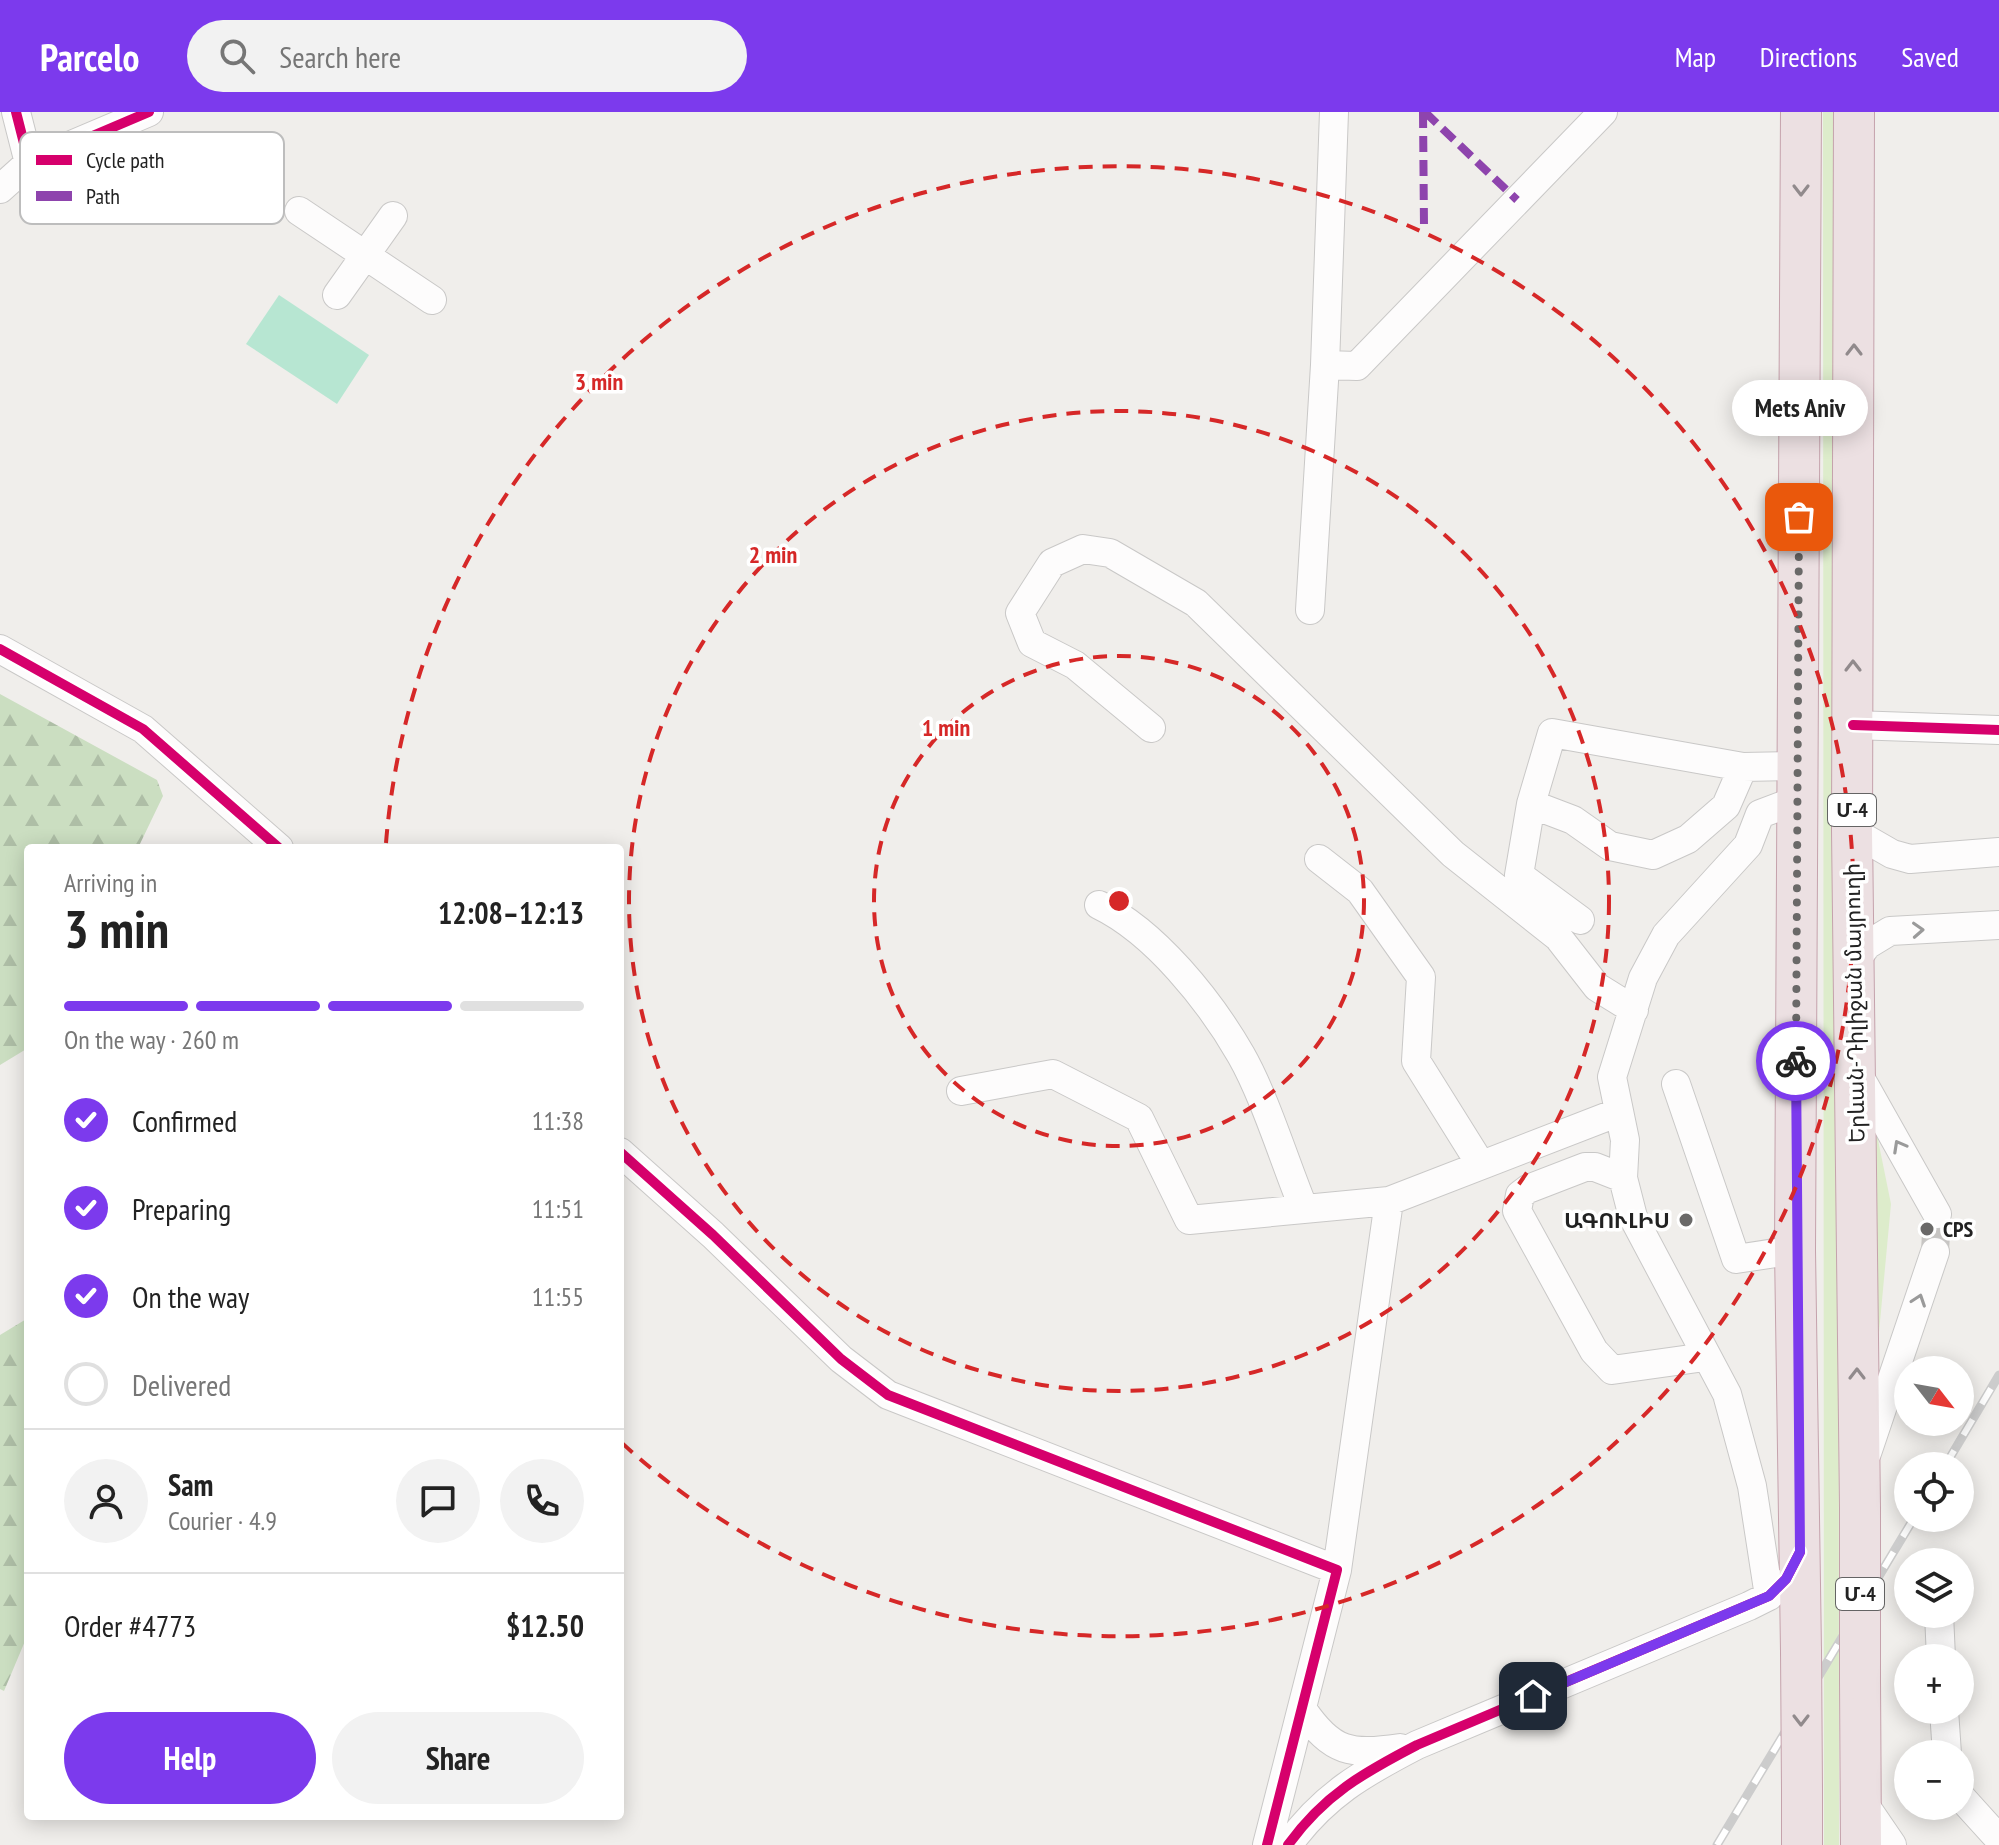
<!DOCTYPE html>
<html lang="en">
<head>
<meta charset="utf-8">
<style>
  body { margin:0; font-family:"PT Sans Narrow","Noto Sans Armenian",sans-serif; background:#f2f2f2; color:#222; height:100vh; display:flex; flex-direction:column; font-size:30px; white-space:nowrap }
  * { box-sizing:border-box; margin:0 }
  p { font-size:26px; color:#767676 }
  .icon { flex:none; width:44px; height:44px; fill:none; stroke:currentColor; stroke-width:2; stroke-linecap:round; stroke-linejoin:round }
  .map { position:relative; flex:1; overflow:hidden }
  .sheet { position:absolute; left:24px; top:732px; width:600px; height:976px; display:flex; flex-direction:column; background:#fff; border-radius:8px; box-shadow:0 4px 20px #0003 }
  .sheet>* { flex:none }
  .needle { width:52px; rotate:121deg }
  .buttons { position:absolute; left:1894px; top:1244px; display:grid; gap:16px }
  .buttons a { display:grid; place-items:center; width:80px; height:80px; border-radius:50%; background:#fff; box-shadow:0 4px 20px #0003; font-size:40px }
  .pin { position:absolute; display:grid; place-items:center; width:68px; height:68px; color:#fff; margin:-34px; border-radius:16px; box-shadow:0 4px 12px #0006 }
  .courier { position:absolute; display:grid; place-items:center; width:80px; height:80px; margin:-40px; border:6px solid #7c3aed; border-radius:50%; background:#fff; color:#222; box-shadow:0 2px 10px #0007 }
  .bubble { position:absolute; height:56px; border-radius:28px; background:#fff; box-shadow:0 4px 20px #0003; font-size:26px; font-weight:600; line-height:56px; text-align:center }
  .headline em { font-style:normal; font-weight:600 }
  .headline div { display:flex; flex-direction:column-reverse }
  .headline { display:flex; align-items:center; justify-content:space-between; height:136px; padding:0 40px }
  h1 { font-size:52px; font-weight:600; line-height:60px }
  .bar { display:grid; grid-template-columns:repeat(4,1fr); gap:12px 8px; align-content:center; height:96px; padding:0 40px }
  .bar i { height:10px; border-radius:6px; background:#e0e0e0 }
  .bar .current { background:#7c3aed }
  .bar p { grid-column:span 4 }
  .line { display:flex; align-items:center; gap:20px; padding:0 40px; border-top:2px solid #e0e0e0 }
  .line div { flex:1 }
  .round { display:grid; place-items:center; flex:none; width:84px; height:84px; border-radius:42px; background:#f2f2f2 }
  ol { padding:0 40px; list-style:none }
  li { display:flex; align-items:center; gap:24px; height:88px }
  li p { margin-inline-start:auto }
  li .icon { padding:8px; border-radius:50%; background:#7c3aed; color:#fff; stroke-width:4 }
  li:last-child { color:#767676 }
  li i { width:44px; height:44px; border:4px solid #e0e0e0; border-radius:50% }
  .primary-button { display:flex; gap:16px; margin-top:auto; padding:16px 40px }
  .primary-button a { flex:1; height:92px; border-radius:48px; background:#7c3aed; color:#fff; font-size:32px; font-weight:600; line-height:92px; text-align:center }
  .primary-button a+a { background:#f2f2f2; color:#222 }
  header { display:flex; align-items:center; gap:48px; box-sizing:border-box; height:112px; padding:0 40px; background:#7c3aed; color:#fff }
  header strong { font-size:38px }
  nav { display:flex; gap:44px; margin-inline-start:auto; font-size:28px }
  .search { width:560px; height:72px; background:#f2f2f2; display:flex; align-items:center; gap:20px; box-sizing:border-box; padding:0 28px; border-radius:44px; color:#767676; font-size:30px }
  .map>svg:first-child { display:block }
  .grass { fill:#ddeccb }
  .forest { fill:url(#forest-firs) }
  .pitch { fill:#b7e6d2 }
  .lines { fill:none; stroke-linecap:round; stroke-linejoin:round }
  .minor-tunnel { stroke:#c7c5c3; stroke-width:28; stroke-dasharray:28 14; stroke-linecap:butt }
  .minor-casing { stroke:#c9c8c7; stroke-width:30 }
  .highway-casing { stroke:#c5a2ac; stroke-width:42 }
  .minor { stroke:#fdfcfc; stroke-width:28 }
  .highway { stroke:#ece0e2; stroke-width:40 }
  .rail-casing { stroke:#ccc; stroke-width:9 }
  .rail { stroke:#fff; stroke-width:6; stroke-dasharray:18; stroke-linecap:butt }
  .highway-bridge-casing { stroke:#c5a2ac; stroke-width:42; stroke-linecap:butt }
  .highway-bridge { stroke:#ece0e2; stroke-width:40 }
  .quiet { stroke:#8e44ad; stroke-width:8; stroke-dasharray:16 8; stroke-linecap:butt }
  .cycleway-casing { stroke:#fff; stroke-width:15 }
  .cycleway { stroke:#d6006c; stroke-width:10 }
  .oneway { stroke:#918a8c }
  .oneway2 { stroke:#9a9a9a }
  .done { stroke:#6a6968; stroke-width:8; stroke-dasharray:0 14.4 }
  .route { stroke:#7c3aed; stroke-width:10 }
  .ring { fill:none; stroke:#d62828; stroke-width:4; stroke-dasharray:14 10 }
  .poi-dot { fill:#6a6968; stroke:#fff; stroke-width:3 }
  .labels { text-anchor:middle; stroke-width:7; stroke-linejoin:round; paint-order:stroke }
  .shield { fill:#fff; stroke:#646464; stroke-width:2 }
  .shield-label { font-size:20px; font-weight:bold; fill:#222 }
  .street-label { font-size:22px; fill:#222; stroke:#fff }
  .poi-label { font-size:22px; font-weight:bold; fill:#222; stroke:#fff; text-anchor:end }
  .key { fill:#fff; stroke:#bdbdbd; stroke-width:2 }
  .key-label { font-size:22px; fill:#222 }
  .centre { fill:#d62828; stroke:#fff; stroke-width:4 }
  .ring-label { font-size:24px; text-anchor:middle; font-weight:bold; fill:#d62828; stroke:#fff; stroke-width:7; stroke-linejoin:round; paint-order:stroke }
</style>
</head>
<body>
<header>
<strong>Parcelo</strong>
<div class="search"><svg class="icon" aria-label="search" viewBox="0 0 24 24"><circle cx="10" cy="10" r="6"/><path d="M15 15l6 6"/></svg>Search here</div>
<nav><a>Map</a><a>Directions</a><a>Saved</a></nav>
</header>
<div class="map">
<svg width="1999" height="1733" viewBox="0 0 1999 1733">
  <defs>
    <pattern id="forest-firs" width="22" height="20" patternUnits="userSpaceOnUse" patternTransform="scale(2)"><rect width="22" height="20" fill="#cbdec1"/><path d="M5 1l3.5 6h-7zM16 11l3.5 6h-7z" fill="#aebea6"/></pattern>
  </defs>
  <rect width="100%" height="100%" fill="#f0eeeb"/>
  <path class="grass" d="M1823,0H1838L1839,1733H1824Z
    M1876,1018L1891,1092L1878,1231L1874,1217L1872,1022Z"/>
  <path class="forest" d="M0,582L157,668L163,684L138,736H28V936L0,953Z
    M28,1206V1522L4,1579L0,1577V1223Z"/>
  <path class="pitch" d="M279,183L369,243L337,292L246,232Z"/>
  <g class="lines">
    <path class="minor-tunnel" d="M1935,1140L1937,1102"/>
    <defs>
      <path id="minor" d="M16,0L29,51L149,0
        M0,77L29,51
        M299,99L432,188
        M337,183L393,104
        M1325,253L1357,254L1603,0
        M1310,498L1325,253L1334,0
        M0,537L143,617L279,736
        M1853,613L1999,618
        M1151,616L1075,553L1032,531L1020,501L1052,451L1083,437L1110,441L1196,491L1453,742L1558,825L1597,875L1634,898
        M1531,692L1552,621L1743,655
        M1852,719L1892,742L1910,747L1999,740
        M1319,747L1360,779L1421,865L1416,949L1481,1053
        M1099,793C1155,820 1210,889 1241,943C1265,985 1285,1051 1304,1097
        M1580,808L1519,763L1531,692L1573,708L1610,734L1653,743L1688,727L1726,694L1743,655L1797,654
        M1853,852L1867,833L1890,819L1999,813
        M1857,960L1937,1102
        M1676,972L1736,1147L1795,1138
        M961,979L1053,962L1139,1006L1189,1108L1389,1089
        M620,1040L713,1123L841,1247L888,1283L1337,1458
        M1623,1066L1595,1055H1585L1528,1077L1520,1083L1517,1099L1594,1239L1612,1258L1705,1245
        M1867,1341L1935,1140
        M1769,1484L1752,1374L1727,1282L1633,1105L1623,1066L1625,1028L1612,965L1643,866L1666,823L1748,733L1760,702L1797,688
        M1939,1502L1941,1546
        M1303,1598C1332,1641 1351,1643 1400,1636
        M1944,1598L1947,1642
        M1960,1684L1999,1727
        M1862,1689L1892,1733
        M1267,1733L1337,1458L1389,1089L1619,1000
        M1288,1733C1324,1683 1363,1661 1417,1633L1749,1494L1769,1484L1782,1472"/>
      <path id="highway" d="M1801,0L1795,1138L1801,1539
        M1854,0L1852,719L1860,1396
        M1860,1568L1861,1733
        M1802,1677V1733"/>
    </defs>
    <use href="#minor" class="minor-casing"/>
    <use href="#highway" class="highway-casing"/>
    <use href="#minor" class="minor"/>
    <use href="#highway" class="highway"/>
    <defs>
      <path id="rail" d="M1945,1354L1999,1263
        M1717,1733L1914,1406"/>
    </defs>
    <use href="#rail" class="rail-casing"/>
    <use href="#rail" class="rail"/>
    <defs>
      <path id="highway-bridge" d="M1860,1396V1568
        M1801,1539L1802,1677"/>
    </defs>
    <use href="#highway-bridge" class="highway-bridge-casing"/>
    <use href="#highway-bridge" class="highway-bridge"/>
    <path class="quiet" d="M1423,0L1424,115
      M1425,0L1517,88"/>
    <defs>
      <path id="cycleway" d="M16,0L29,51L149,0
        M0,537L143,617L279,736
        M1853,613L1999,618
        M620,1040L713,1123L841,1247L888,1283L1337,1458L1267,1733
        M1288,1733C1324,1683 1363,1661 1417,1633L1769,1484L1786,1467L1800,1440"/>
    </defs>
    <use href="#cycleway" class="cycleway-casing"/>
    <use href="#cycleway" class="cycleway"/>
  </g>
  <defs><path id="oneway-chevron" d="M-2-3.5L2.5 0L-2 3.5" fill="none" stroke-width="1.6" stroke-linecap="round" stroke-linejoin="round" transform="scale(2)"/></defs>
  <g class="oneway">
    <use href="#oneway-chevron" transform="translate(1801 78) rotate(90)"/>
    <use href="#oneway-chevron" transform="translate(1854 238) rotate(-90)"/>
    <use href="#oneway-chevron" transform="translate(1853 554) rotate(-90)"/>
    <use href="#oneway-chevron" transform="translate(1857 1262) rotate(-90)"/>
    <use href="#oneway-chevron" transform="translate(1801 1608) rotate(90)"/>
  </g>
  <g class="oneway2">
    <use href="#oneway-chevron" transform="translate(1918 818) rotate(-3)"/>
    <use href="#oneway-chevron" transform="translate(1899 1034) rotate(-119)"/>
    <use href="#oneway-chevron" transform="translate(1919 1188) rotate(-71)"/>
  </g>
  <g class="lines">
    <path class="done" d="M1796,949L1799,405"/>
    <path class="route" d="M1533,1584L1769,1484L1786,1467L1800,1440L1796,949"/>
  </g>
  <g class="ring">
    <circle cx="1119" cy="789" r="245"/>
    <circle cx="1119" cy="789" r="490"/>
    <path d="M386 731A735 735 0 1 1 622 1331"/>
  </g>
  <g class="poi-dot">
    <circle cx="1686" cy="1108" r="8"/>
    <circle cx="1927" cy="1117" r="8"/>
  </g>
  <g class="labels">
    <g class="shield">
      <rect x="1828" y="682" width="48" height="32" rx="6"/>
      <rect x="1836" y="1466" width="48" height="32" rx="6"/>
    </g>
    <g class="shield-label">
      <text x="1852" y="705">Մ-4</text>
      <text x="1860" y="1489">Մ-4</text>
    </g>
    <g class="street-label">
      <text transform="translate(1854 891) rotate(-91)" y="8">Երևան-Դիլիջան մայրուղի</text>
    </g>
    <g class="poi-label">
      <text x="1670" y="1116">ԱԳՈՒԼԻՍ</text>
      <text x="1943" y="1125" text-anchor="start">CPS</text>
    </g>
  </g>
  <rect x="20" y="20" width="264" height="92" rx="12" class="key"/>
  <rect x="36" y="43" width="36" height="10" fill="#d6006c"/>
  <rect x="36" y="79" width="36" height="10" fill="#8e44ad"/>
  <g class="key-label">
    <text x="86" y="56">Cycle path</text>
    <text x="86" y="92">Path</text>
  </g>
  <circle cx="1119" cy="789" r="12" class="centre"/>
  <g class="ring-label">
    <text x="599" y="278">3 min</text>
    <text x="773" y="451">2 min</text>
    <text x="946" y="624">1 min</text>
  </g>
</svg>
<div class="buttons">
<a><svg class="needle" viewBox="-14 -14 28 28"><path d="M0-13l5 13h-10z" fill="#e53935"/><path d="M0 13l5-13h-10z" fill="#767676"/></svg></a>
<a><svg class="icon" aria-label="locate" viewBox="0 0 24 24"><circle cx="12" cy="12" r="6"/><path d="M12 2v4M12 18v4M2 12h4M18 12h4"/></svg></a>
<a><svg class="icon" aria-label="layers" viewBox="0 0 24 24"><path d="M12 4l9 5-9 5-9-5zM3 14l9 5 9-5"/></svg></a>
<a>+</a>
<a>−</a>
</div>
<div class="pin" style="left:1799px;top:405px;background:#ea580c"><svg class="icon" aria-label="bag" viewBox="0 0 24 24"><path d="M5 8h14l-1 12H6zM9 8a3 3 0 0 1 6 0"/></svg></div>
<div class="pin" style="left:1533px;top:1584px;background:#1f2937"><svg class="icon" aria-label="home" viewBox="0 0 24 24"><path d="M3 11l9-7 9 7M6 9v11h12V9"/></svg></div>
<div class="courier" style="left:1796px;top:949px"><svg class="icon" aria-label="bike" viewBox="0 0 24 24"><circle cx="6" cy="16" r="4"/><circle cx="18" cy="16" r="4"/><path d="M6 16l4-8h5l3 8M10 8l3 8H6M13 5h3"/></svg></div>
<div class="bubble" style="left:1732px;top:268px;width:136px">Mets Aniv</div>
<section class="sheet">
<div class="headline"><div><h1>3 min</h1><p>Arriving in</p></div><em>12:08–12:13</em></div>
<div class="bar"><i class="current"></i><i class="current"></i><i class="current"></i><i></i><p>On the way · 260 m</p></div>
<ol>
<li><svg class="icon" aria-label="check" viewBox="0 0 24 24"><path d="M5 12l5 5 9-10"/></svg>Confirmed<p>11:38</p></li>
<li><svg class="icon" aria-label="check" viewBox="0 0 24 24"><path d="M5 12l5 5 9-10"/></svg>Preparing<p>11:51</p></li>
<li><svg class="icon" aria-label="check" viewBox="0 0 24 24"><path d="M5 12l5 5 9-10"/></svg>On the way<p>11:55</p></li>
<li><i></i>Delivered</li>
</ol>
<div class="line" style="height:144px"><a class="round"><svg class="icon" aria-label="person" viewBox="0 0 24 24"><circle cx="12" cy="8" r="4"/><path d="M4 21q1-7 8-7t8 7"/></svg></a><div><b>Sam</b><p>Courier · 4.9</p></div><a class="round"><svg class="icon" aria-label="chat" viewBox="0 0 24 24"><path d="M4 5h16v11H9l-5 4z"/></svg></a><a class="round"><svg class="icon" aria-label="phone" viewBox="0 0 24 24"><path d="M5 4h4l2 5-3 2q2 4 5 5l2-3 5 2v4C11 20 4 13 5 4z"/></svg></a></div>
<div class="line" style="height:104px"><div>Order #4773</div><b>$12.50</b></div>
<div class="primary-button"><a>Help</a><a>Share</a></div>
</section>
</div>
</body>
</html>
